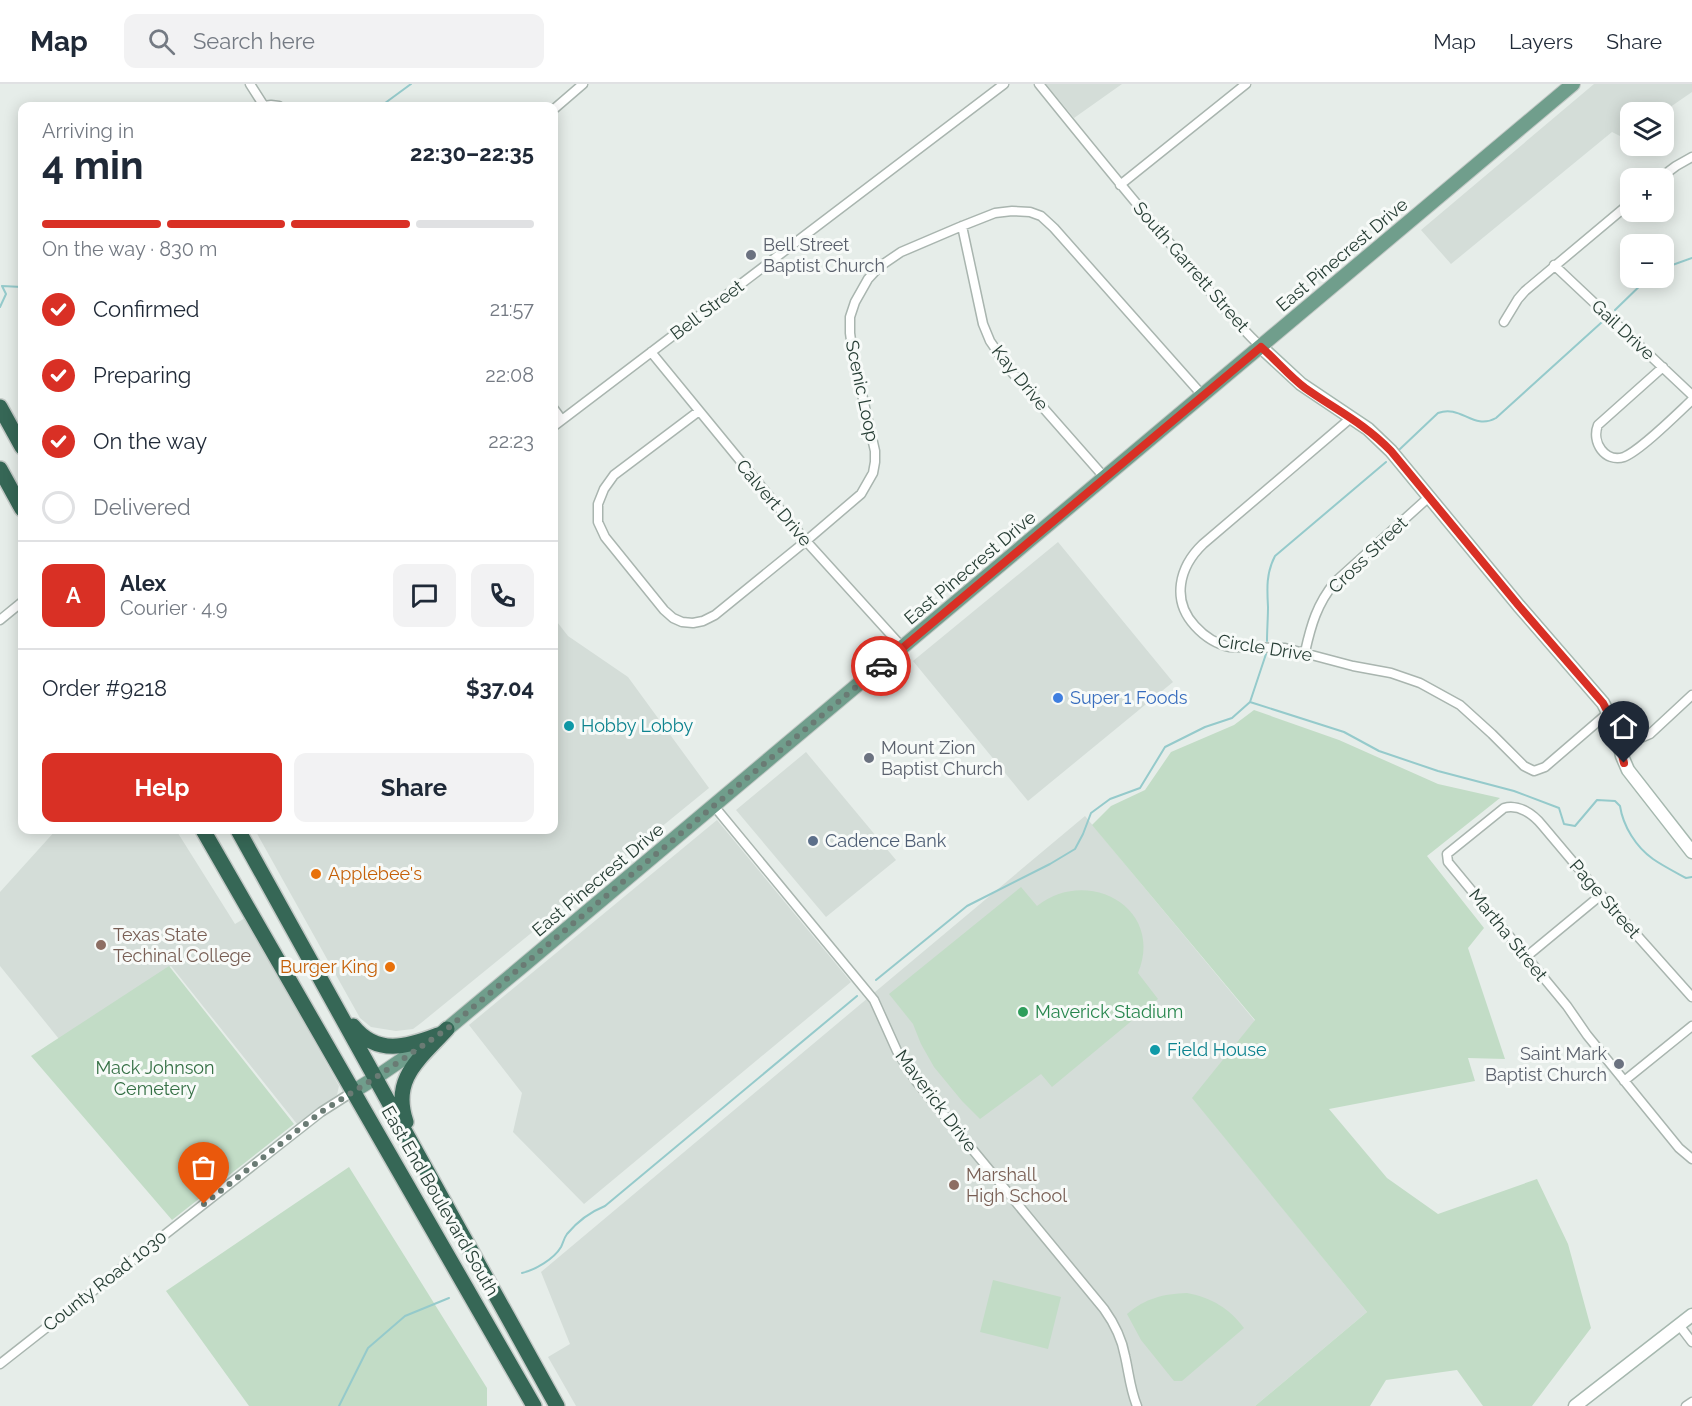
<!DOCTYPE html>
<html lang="en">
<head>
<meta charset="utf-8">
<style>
  body { margin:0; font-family:Raleway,sans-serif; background:#f2f2f3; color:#1f2937; height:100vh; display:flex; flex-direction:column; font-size:22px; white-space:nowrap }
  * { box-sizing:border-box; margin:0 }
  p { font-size:20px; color:#747a83 }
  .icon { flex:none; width:33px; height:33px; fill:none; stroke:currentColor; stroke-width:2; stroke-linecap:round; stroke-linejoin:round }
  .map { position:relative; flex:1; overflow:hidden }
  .details { position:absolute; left:18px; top:18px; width:540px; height:732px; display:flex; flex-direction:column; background:#fff; border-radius:12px; box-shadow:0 3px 15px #0003 }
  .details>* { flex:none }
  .tools { position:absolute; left:1620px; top:18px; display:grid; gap:12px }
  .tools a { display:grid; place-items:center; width:54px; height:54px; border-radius:12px; background:#fff; box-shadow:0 3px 15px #0003; font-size:30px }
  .pin { position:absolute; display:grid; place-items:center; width:51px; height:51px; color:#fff; margin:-62px -26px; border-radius:50% 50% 50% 0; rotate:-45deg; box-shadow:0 0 6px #0007 }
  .pin .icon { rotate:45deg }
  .courier { position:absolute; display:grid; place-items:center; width:60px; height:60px; margin:-30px; border:4px solid #d93025; border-radius:50%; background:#fff; color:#222; box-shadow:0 2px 8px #0007 }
  .headline em { font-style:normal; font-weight:700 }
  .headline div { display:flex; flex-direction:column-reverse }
  .headline { display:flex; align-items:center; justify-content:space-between; height:102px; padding:0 24px }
  h1 { font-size:39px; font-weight:700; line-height:45px }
  .bar { display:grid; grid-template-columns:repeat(4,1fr); gap:9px 6px; align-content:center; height:72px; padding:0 24px }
  .bar i { height:8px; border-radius:4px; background:#e0e1e3 }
  .bar .on { background:#d93025 }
  .bar p { grid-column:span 4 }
  .line { display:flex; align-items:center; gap:15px; padding:0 24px; border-top:2px solid #e0e1e3 }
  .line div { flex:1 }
  .round { display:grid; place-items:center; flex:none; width:63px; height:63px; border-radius:12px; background:#f2f2f3 }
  ol { padding:0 24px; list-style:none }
  li { display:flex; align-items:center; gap:18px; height:66px }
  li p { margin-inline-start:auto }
  li .icon { padding:6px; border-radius:50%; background:#d93025; color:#fff; stroke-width:4 }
  li:last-child { color:#747a83 }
  li i { width:33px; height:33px; border:3px solid #e0e1e3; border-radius:50% }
  .cta { display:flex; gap:12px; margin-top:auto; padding:12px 24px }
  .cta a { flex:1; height:69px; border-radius:12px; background:#d93025; color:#fff; font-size:24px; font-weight:700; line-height:69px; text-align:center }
  .cta a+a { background:#f2f2f3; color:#1f2937 }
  header { display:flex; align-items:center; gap:36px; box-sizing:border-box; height:84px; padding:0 30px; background:#fff; border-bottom:2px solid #e0e1e3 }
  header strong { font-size:28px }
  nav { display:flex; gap:33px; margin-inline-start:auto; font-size:21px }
  .search { width:420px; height:54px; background:#f2f2f3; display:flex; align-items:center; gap:15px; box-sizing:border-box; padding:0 21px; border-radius:12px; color:#747a83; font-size:22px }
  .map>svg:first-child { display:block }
  .built { fill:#d4ddd8 }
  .green { fill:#c2dcc6 }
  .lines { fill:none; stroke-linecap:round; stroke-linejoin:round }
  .stream { stroke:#95cacb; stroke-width:2 }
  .street-casing { stroke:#a9b5af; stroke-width:11 }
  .secondary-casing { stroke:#a6b8af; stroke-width:15 }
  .primary-casing { stroke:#c3c9c6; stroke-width:16 }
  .highway-casing { stroke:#c3c9c6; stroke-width:18 }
  .street { stroke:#fff; stroke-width:8 }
  .secondary { stroke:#fff; stroke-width:12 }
  .primary { stroke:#709e8c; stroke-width:14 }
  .highway { stroke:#366756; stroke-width:15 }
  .done { stroke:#6a7b74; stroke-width:6; stroke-dasharray:0 10.8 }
  .route { stroke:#d93025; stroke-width:8 }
  .worship-dot { fill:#6b7280; stroke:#f7faf8; stroke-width:2 }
  .shop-dot { fill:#3f7fe0; stroke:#f7faf8; stroke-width:2 }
  .culture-dot { fill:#0f9aa8; stroke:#f7faf8; stroke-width:2 }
  .service-dot { fill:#5c6f8a; stroke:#f7faf8; stroke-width:2 }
  .food-dot { fill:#e8710a; stroke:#f7faf8; stroke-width:2 }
  .education-dot { fill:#8d6e63; stroke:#f7faf8; stroke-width:2 }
  .leisure-dot { fill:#2e9e5b; stroke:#f7faf8; stroke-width:2 }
  .labels { text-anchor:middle; stroke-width:6; stroke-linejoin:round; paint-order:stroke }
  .worship-label { font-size:18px; fill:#5b616d; stroke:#f7faf8; text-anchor:start }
  .street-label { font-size:18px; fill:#273e35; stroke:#f7faf8 }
  .shop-label { font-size:18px; fill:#366cbe; stroke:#f7faf8; text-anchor:start }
  .culture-label { font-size:18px; fill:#0d838f; stroke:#f7faf8; text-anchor:start }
  .service-label { font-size:18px; fill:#4e5e75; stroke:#f7faf8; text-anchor:start }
  .food-label { font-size:18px; fill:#c56008; stroke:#f7faf8; text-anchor:start }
  .education-label { font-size:18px; fill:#785e54; stroke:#f7faf8; text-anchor:start }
  .leisure-label { font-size:18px; fill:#27864d; stroke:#f7faf8; text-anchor:start }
  .park-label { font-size:18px; fill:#357045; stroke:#f7faf8 }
</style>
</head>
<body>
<header>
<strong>Map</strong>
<div class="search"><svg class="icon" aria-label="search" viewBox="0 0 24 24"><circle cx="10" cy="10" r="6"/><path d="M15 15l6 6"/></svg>Search here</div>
<nav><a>Map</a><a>Layers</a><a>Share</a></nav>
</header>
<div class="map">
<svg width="1692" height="1322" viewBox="0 0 1692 1322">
  <rect width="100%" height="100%" fill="#e6ede9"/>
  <path class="built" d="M1046,0H1122L1074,34Z
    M1594,0H1692V8L1663,28H1630V52L1626,55L1612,48L1451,180L1421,146Z
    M1058,458L1173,598L1028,717L913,577Z
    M554,534L568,552L628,593L709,704L421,939L413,945L396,947L371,943L360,934L255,746H554Z
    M806,668L896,776L826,833L736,726Z
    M1085,732L1255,937L1193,1014L1367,1228L1255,1322H576L548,1273L570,1260L541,1188Z
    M717,736L851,898L584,1120L513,1048L522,1009L469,941Z
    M56,746H176L235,840L245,834L339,1002L337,1011L297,1040L171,882L59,955L0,882V808Z"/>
  <path class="green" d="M1254,626L1339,656L1438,700L1500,714L1427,772L1484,844L1468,864L1505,975L1468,974L1475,997L1329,1025L1387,1094L1438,1130L1537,1095L1568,1160L1591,1244L1532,1322H1483L1457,1286L1386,1296L1370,1322H1255L1367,1228L1192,1014L1255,936L1092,741L1111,722L1145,706L1171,668L1234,641Z
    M1021,803L1037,822C1087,782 1165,823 1138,889L1158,915L1052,1003L1041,990L980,1035L962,1017L934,983L921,960L913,940L889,910Z
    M169,882L294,1040L172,1136L31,972Z
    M349,1083L487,1304V1322H249L166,1207Z
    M993,1196L1061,1213L1048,1265L980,1248Z
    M1187,1209C1212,1214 1229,1224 1244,1244L1182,1297H1174L1141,1256L1127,1230C1146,1214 1163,1210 1187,1209Z"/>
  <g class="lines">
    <path class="stream" d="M381,22L411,0
      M22,172L20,174L22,175
      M1664,184L1692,174
      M0,223L6,210L2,202L22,203
      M1615,226L1648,194
      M1400,365L1438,329C1461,320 1473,347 1496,334L1602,238
      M1267,557C1267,546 1268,534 1268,523C1267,505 1266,489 1275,472L1386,378
      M1250,618L1266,570
      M876,896L967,822L1050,780L1075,765L1083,750L1091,729L1110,715L1140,704L1165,663L1205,643L1232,634L1250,618L1344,648L1379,667L1438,687L1514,707L1559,724L1564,740L1575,742L1597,716L1615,717L1620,722C1623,742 1636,763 1653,775C1663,782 1675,788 1686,794L1692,793
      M522,1189C535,1186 554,1175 561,1163C563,1159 564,1154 567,1150C577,1138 590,1128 605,1122L857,912
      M339,1322L368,1264L405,1232L449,1214"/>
    <defs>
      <path id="street" d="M250,0L264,22
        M1039,0C1085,57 1131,114 1179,170C1205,202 1231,234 1261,263
        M264,22L271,21L279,22
        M554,25L583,0
        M1660,94L1676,82L1692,73
        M1120,101L1246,0
        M962,142L983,240L990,257L1010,286L1105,394
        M1554,181L1692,311
        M1504,238L1518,215L1525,207L1630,119
        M651,268L806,457L903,564
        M1663,283L1598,341C1591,358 1605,379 1624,373C1641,366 1677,330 1692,316
        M554,325L562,336
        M699,327L614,391L604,405L598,420V438L605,453L664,526L673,534L682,538L693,539L703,537L715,531L806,457L861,410L873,389L875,378V367L853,271L850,249V233L855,218L868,195L879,183L901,168L962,142L995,129L1012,127L1030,128L1041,132L1054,144L1203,312
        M1352,333L1203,460C1179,483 1171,516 1195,542C1205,553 1215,560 1230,563L1285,564L1353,582L1391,589L1420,599L1460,621L1492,650L1524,682L1534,687L1545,683L1609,628
        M554,342L1004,0
        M0,536L22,518
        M1305,568C1311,541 1317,520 1335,498L1429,413
        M1619,659L1636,656L1650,650L1692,611
        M714,722L874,916L897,967L916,997L1104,1225C1114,1239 1122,1255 1125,1272C1129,1289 1130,1305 1137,1322
        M1526,873L1601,811
        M1692,913L1601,811L1542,741C1533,730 1519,720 1504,724L1447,770L1448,778L1567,922L1587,951L1679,1064L1692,1075
        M1624,997L1692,942
        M1679,1241L1692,1258
        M0,1280L321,1028L354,1007
        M1686,1322L1692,1318"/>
      <path id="secondary" d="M1261,263L1301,300L1368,345L1391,367L1519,522L1603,619L1615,642L1622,672L1628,686L1692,768
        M1575,1322L1692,1231"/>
      <path id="primary" d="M354,1007L375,994L447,945L525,880L1573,0"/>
      <path id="highway" d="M0,323L22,363
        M0,385L22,425
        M203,746L534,1322
        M238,746L557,1322
        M353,942C377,972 407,963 438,951
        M406,1038C391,994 420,975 447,945"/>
    </defs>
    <use href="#street" class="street-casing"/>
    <use href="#secondary" class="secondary-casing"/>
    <use href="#primary" class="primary-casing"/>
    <use href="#highway" class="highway-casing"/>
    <use href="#street" class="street"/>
    <use href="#secondary" class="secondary"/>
    <use href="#primary" class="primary"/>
    <use href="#highway" class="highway"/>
  </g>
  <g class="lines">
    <path class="done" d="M204,1120L321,1028L375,994L447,945L881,582"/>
    <path class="route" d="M881,582L1261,263C1276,276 1289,292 1305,304C1336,326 1364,339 1391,367L1519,522L1603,619L1615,642L1624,679"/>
  </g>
  <g class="worship-dot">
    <circle cx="751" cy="171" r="6"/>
    <circle cx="869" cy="674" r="6"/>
    <circle cx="1619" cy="980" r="6"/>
  </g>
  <circle class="shop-dot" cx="1058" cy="614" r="6"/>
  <g class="culture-dot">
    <circle cx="569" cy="642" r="6"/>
    <circle cx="1155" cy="966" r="6"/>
  </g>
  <circle class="service-dot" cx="813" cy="757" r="6"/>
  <g class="food-dot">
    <circle cx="316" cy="790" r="6"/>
    <circle cx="390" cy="883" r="6"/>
  </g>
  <g class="education-dot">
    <circle cx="101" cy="861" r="6"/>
    <circle cx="954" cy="1101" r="6"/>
  </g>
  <circle class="leisure-dot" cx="1023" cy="928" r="6"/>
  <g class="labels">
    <g class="worship-label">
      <text x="763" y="167">Bell Street<tspan x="763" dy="21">Baptist Church</tspan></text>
      <text x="881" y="670">Mount Zion<tspan x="881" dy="21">Baptist Church</tspan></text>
      <text x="1607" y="976" text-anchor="end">Saint Mark<tspan x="1607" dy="21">Baptist Church</tspan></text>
    </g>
    <g class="street-label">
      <text transform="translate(1342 171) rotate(-40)" y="6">East Pinecrest Drive</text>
      <text transform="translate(1191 183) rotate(49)" y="6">South Garrett Street</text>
      <text transform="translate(707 226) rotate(-37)" y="6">Bell Street</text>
      <text transform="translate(1623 246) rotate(43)" y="6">Gail Drive</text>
      <text transform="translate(1020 294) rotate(51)" y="6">Kay Drive</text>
      <text transform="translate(862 307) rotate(78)" y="6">Scenic Loop</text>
      <text transform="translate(774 419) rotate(50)" y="6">Calvert Drive</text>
      <text transform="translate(1368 471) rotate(-44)" y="6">Cross Street</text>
      <text transform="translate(970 484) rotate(-40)" y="6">East Pinecrest Drive</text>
      <text transform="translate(1265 564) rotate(9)" y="6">Circle Drive</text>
      <text transform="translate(598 796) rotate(-40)" y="6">East Pinecrest Drive</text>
      <text transform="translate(1605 815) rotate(49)" y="6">Page Street</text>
      <text transform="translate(1508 851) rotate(51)" y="6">Martha Street</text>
      <text transform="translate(936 1017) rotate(53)" y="6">Maverick Drive</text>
      <text transform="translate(440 1117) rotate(60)" y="6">East End Boulevard South</text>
      <text transform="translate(105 1197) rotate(-38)" y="6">County Road 1030</text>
    </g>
    <g class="shop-label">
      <text x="1070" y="620">Super 1 Foods</text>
    </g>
    <g class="culture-label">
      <text x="581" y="648">Hobby Lobby</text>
      <text x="1167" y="972">Field House</text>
    </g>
    <g class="service-label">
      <text x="825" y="763">Cadence Bank</text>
    </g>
    <g class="food-label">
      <text x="328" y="796">Applebee's</text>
      <text x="378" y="889" text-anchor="end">Burger King</text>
    </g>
    <g class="education-label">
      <text x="113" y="857">Texas State<tspan x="113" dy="21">Techinal College</tspan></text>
      <text x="966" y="1097">Marshall<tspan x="966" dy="21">High School</tspan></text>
    </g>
    <g class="leisure-label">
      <text x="1035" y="934">Maverick Stadium</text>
    </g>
    <g class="park-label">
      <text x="155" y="990">Mack Johnson<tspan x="155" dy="21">Cemetery</tspan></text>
    </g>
  </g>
</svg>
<div class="tools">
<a><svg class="icon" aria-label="layers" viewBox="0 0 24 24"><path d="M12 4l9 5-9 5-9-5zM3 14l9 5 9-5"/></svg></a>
<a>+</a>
<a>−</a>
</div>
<div class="pin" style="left:204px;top:1120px;background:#ea580c"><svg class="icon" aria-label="bag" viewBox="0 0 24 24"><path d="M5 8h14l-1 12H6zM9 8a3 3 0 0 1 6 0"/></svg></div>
<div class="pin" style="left:1624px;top:679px;background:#1f2937"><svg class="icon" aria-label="home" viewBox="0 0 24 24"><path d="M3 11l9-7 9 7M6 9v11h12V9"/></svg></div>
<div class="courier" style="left:881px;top:582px"><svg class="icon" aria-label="car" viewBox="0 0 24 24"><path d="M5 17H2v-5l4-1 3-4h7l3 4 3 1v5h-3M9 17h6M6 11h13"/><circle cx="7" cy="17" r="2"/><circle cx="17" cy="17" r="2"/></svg></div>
<section class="details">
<div class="headline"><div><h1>4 min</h1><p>Arriving in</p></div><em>22:30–22:35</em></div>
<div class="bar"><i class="on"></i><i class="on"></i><i class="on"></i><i></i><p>On the way · 830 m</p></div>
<ol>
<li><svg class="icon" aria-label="check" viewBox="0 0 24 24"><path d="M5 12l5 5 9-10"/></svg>Confirmed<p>21:57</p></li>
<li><svg class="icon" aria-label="check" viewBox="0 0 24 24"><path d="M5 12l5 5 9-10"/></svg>Preparing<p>22:08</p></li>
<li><svg class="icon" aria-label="check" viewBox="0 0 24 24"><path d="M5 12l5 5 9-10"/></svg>On the way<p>22:23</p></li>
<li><i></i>Delivered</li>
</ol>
<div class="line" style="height:108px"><b class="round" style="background:#d93025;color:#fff">A</b><div><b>Alex</b><p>Courier · 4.9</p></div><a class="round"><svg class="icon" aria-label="chat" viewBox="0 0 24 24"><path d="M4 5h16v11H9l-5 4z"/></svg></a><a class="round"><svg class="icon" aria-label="phone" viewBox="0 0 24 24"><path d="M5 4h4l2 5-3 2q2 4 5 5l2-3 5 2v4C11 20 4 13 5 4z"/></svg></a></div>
<div class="line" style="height:78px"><div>Order #9218</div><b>$37.04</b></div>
<div class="cta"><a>Help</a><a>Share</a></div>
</section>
</div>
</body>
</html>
